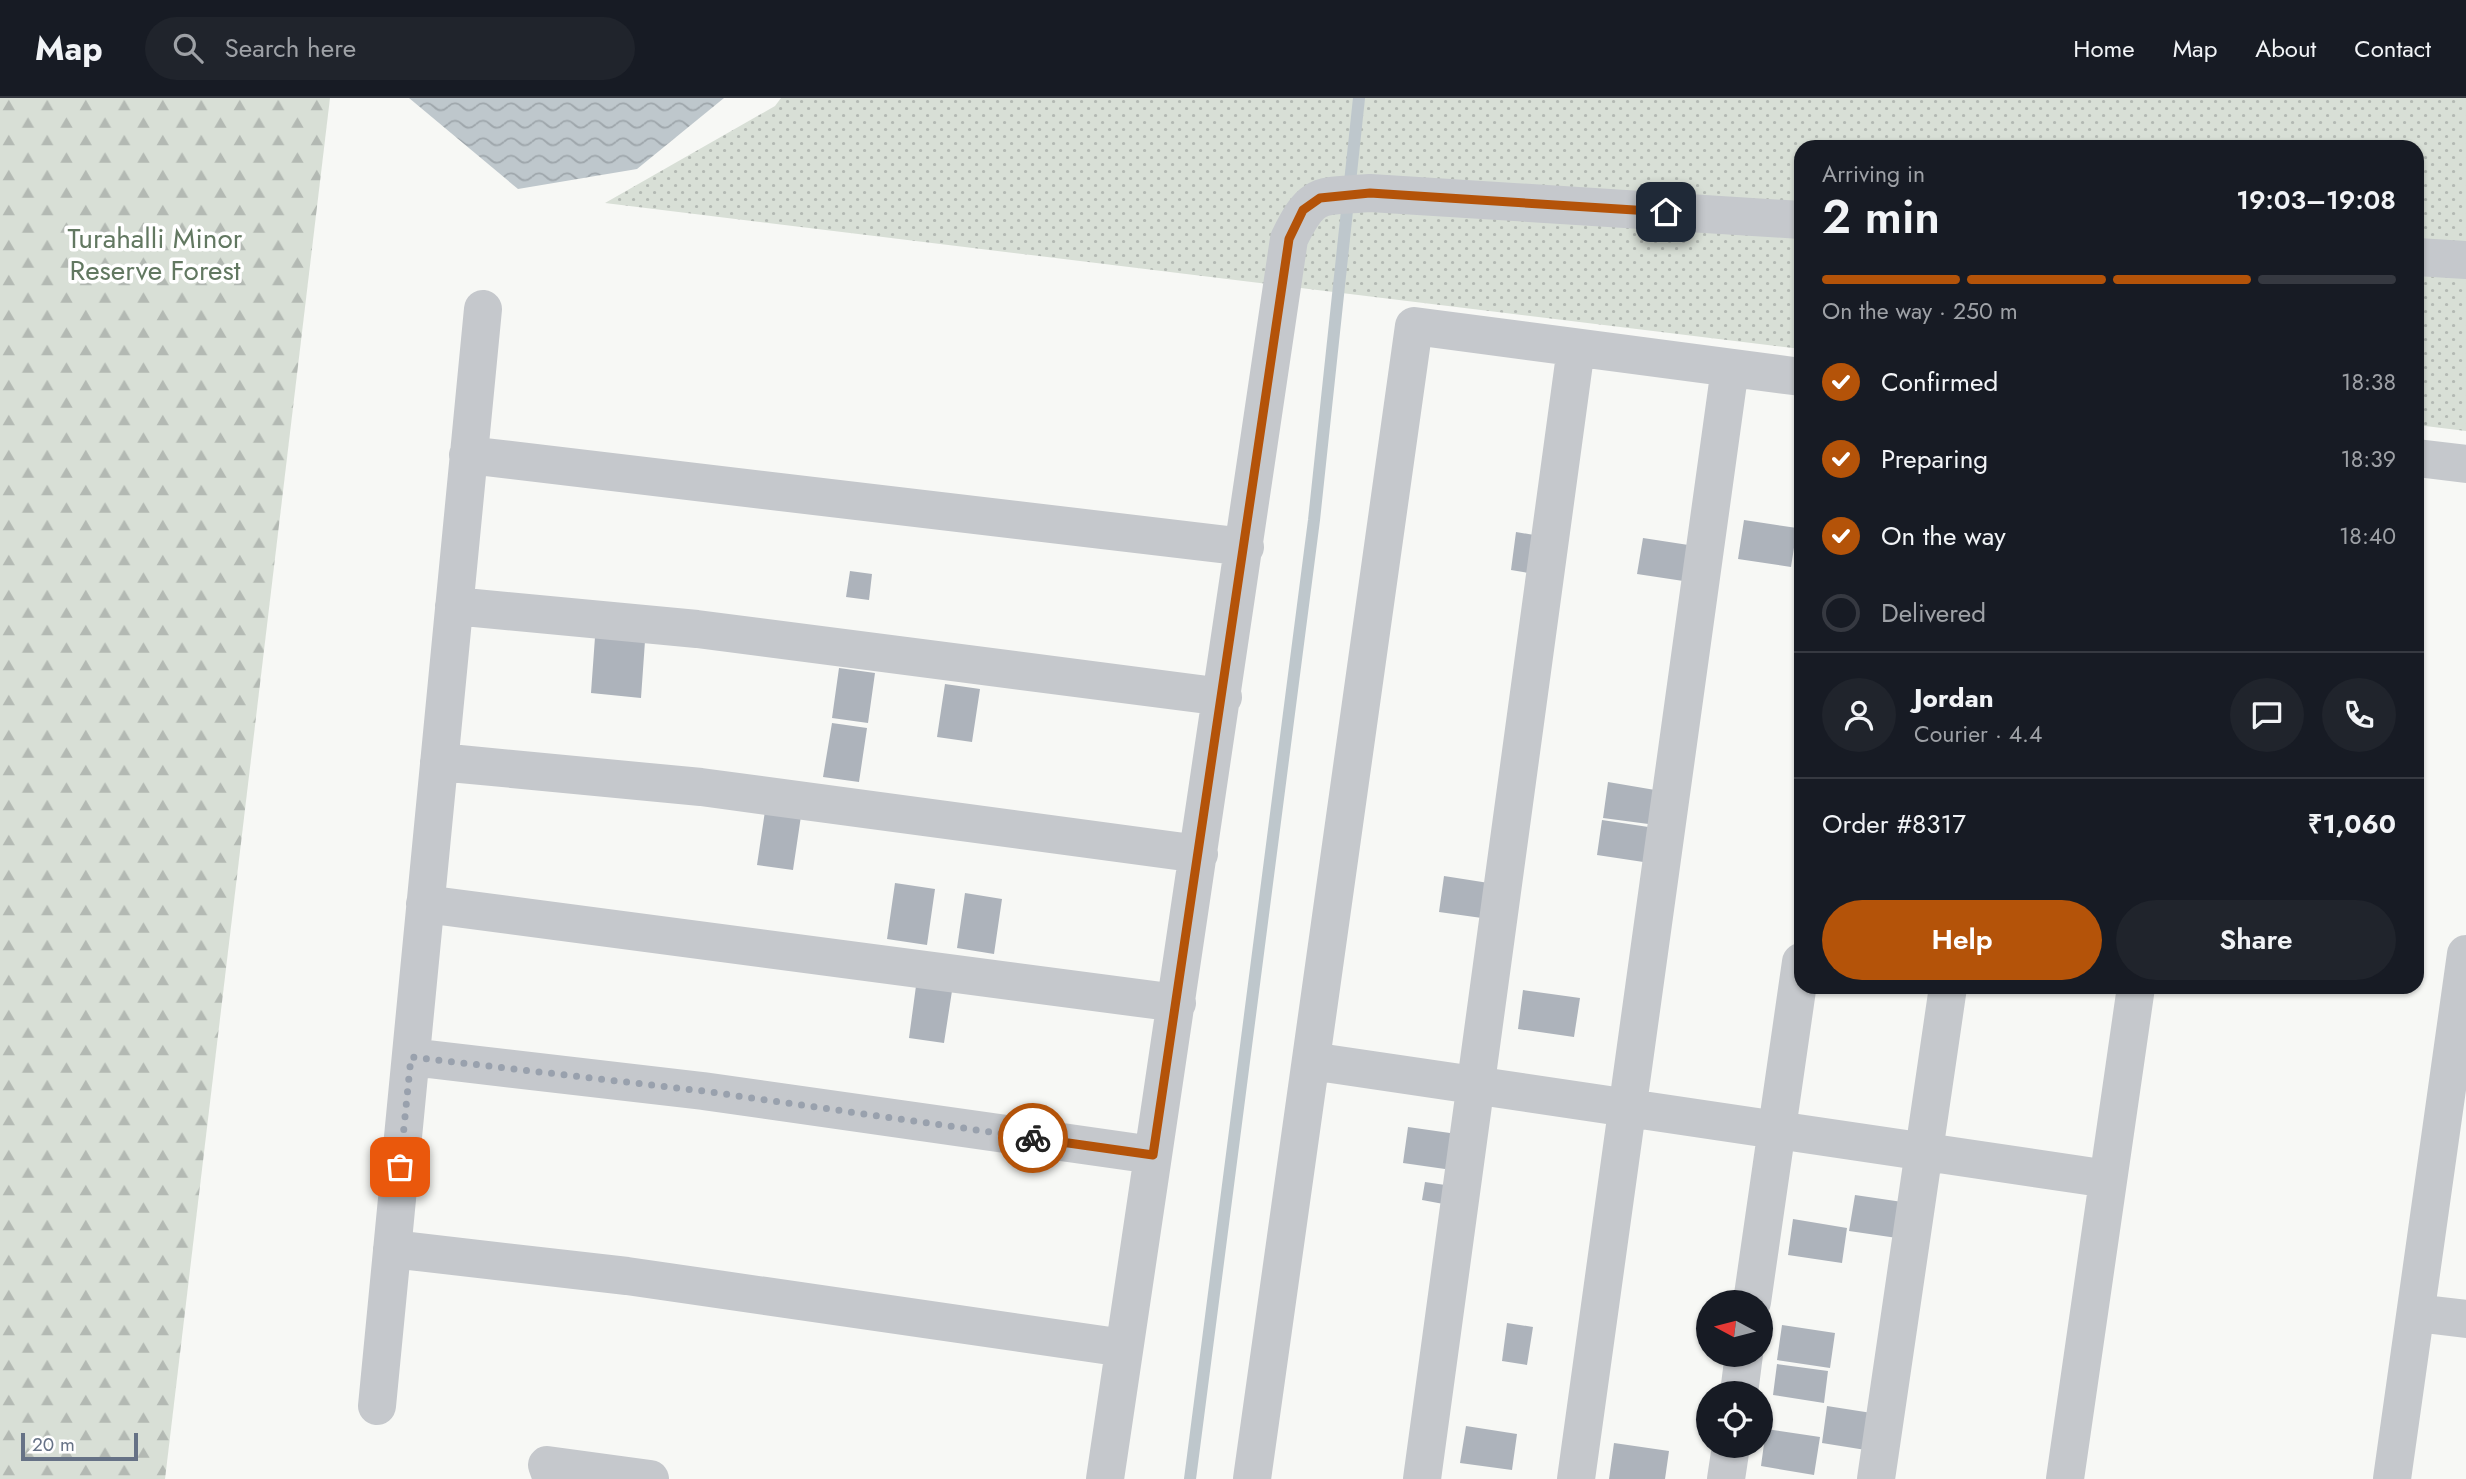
<!DOCTYPE html>
<html lang="en">
<head>
<meta charset="utf-8">
<style>
  body { margin:0; font-family:Jost,sans-serif; background:#20242c; color:#f1f3f6; height:100vh; display:flex; flex-direction:column; font-size:26px; white-space:nowrap }
  * { box-sizing:border-box; margin:0 }
  p { font-size:23px; color:#9ea1a6 }
  .icon { flex:none; width:38px; height:38px; fill:none; stroke:currentColor; stroke-width:2; stroke-linecap:round; stroke-linejoin:round }
  .map { position:relative; flex:1; overflow:hidden }
  .sheet { position:absolute; left:1794px; top:42px; width:630px; height:854px; display:flex; flex-direction:column; background:#171b24; border-radius:21px; box-shadow:0 2px 5px #0004 }
  .sheet>* { flex:none }
  .needle { width:46px; rotate:277deg }
  .controls { position:absolute; left:1696px; top:1192px; display:grid; gap:14px }
  .controls a { display:grid; place-items:center; width:77px; height:77px; border-radius:50%; background:#171b24; box-shadow:0 2px 5px #0004; font-size:35px }
  .scale { position:absolute; left:21px; bottom:18px; width:117px; box-sizing:border-box; padding-left:7px; border:4px solid #667286; border-top:0; font-size:19px; line-height:24px; white-space:nowrap; color:#667286; -webkit-text-stroke:5px #fff; paint-order:stroke }
  .pin { position:absolute; display:grid; place-items:center; width:60px; height:60px; color:#fff; margin:-30px; border-radius:14px; box-shadow:0 4px 10px #0006 }
  .courier { position:absolute; display:grid; place-items:center; width:70px; height:70px; margin:-35px; border:5px solid #b45309; border-radius:50%; background:#fff; color:#222; box-shadow:0 2px 9px #0007 }
  .head em { font-style:normal; font-weight:600 }
  .head div { display:flex; flex-direction:column-reverse }
  .head { display:flex; align-items:center; justify-content:space-between; height:119px; padding:0 28px }
  h1 { font-size:46px; font-weight:600; line-height:52px }
  .bar { display:grid; grid-template-columns:repeat(4,1fr); gap:10px 7px; align-content:center; height:84px; padding:0 28px }
  .bar i { height:9px; border-radius:5px; background:#363941 }
  .bar .selected { background:#b45309 }
  .bar p { grid-column:span 4 }
  .line { display:flex; align-items:center; gap:18px; padding:0 28px; border-top:2px solid #363941 }
  .line div { flex:1 }
  .round { display:grid; place-items:center; flex:none; width:74px; height:74px; border-radius:37px; background:#20242c }
  ol { padding:0 28px; list-style:none }
  li { display:flex; align-items:center; gap:21px; height:77px }
  li p { margin-inline-start:auto }
  li .icon { padding:7px; border-radius:50%; background:#b45309; color:#fff; stroke-width:4 }
  li:last-child { color:#9ea1a6 }
  li i { width:38px; height:38px; border:4px solid #363941; border-radius:50% }
  .cta { display:flex; gap:14px; margin-top:auto; padding:14px 28px }
  .cta a { flex:1; height:80px; border-radius:42px; background:#b45309; color:#fff; font-size:28px; font-weight:600; line-height:80px; text-align:center }
  .cta a+a { background:#20242c; color:#f1f3f6 }
  header { display:flex; align-items:center; gap:42px; box-sizing:border-box; height:98px; padding:0 35px; background:#171b24; border-bottom:2px solid #363941 }
  header strong { font-size:33px }
  nav { display:flex; gap:38px; margin-inline-start:auto; font-size:24px }
  .search { width:490px; height:63px; background:#20242c; display:flex; align-items:center; gap:18px; box-sizing:border-box; padding:0 24px; border-radius:38px; color:#9ea1a6; font-size:26px }
  .map>svg:first-child { display:block }
  .grass { fill:url(#grass-dots) }
  .forest { fill:url(#forest-firs) }
  .water { fill:url(#water-waves) }
  .lines { fill:none; stroke-linecap:round; stroke-linejoin:round }
  .stream { stroke:#bec7cc; stroke-width:12 }
  .building { fill:#adb3bb }
  .minor { stroke:#c5c8cc; stroke-width:38 }
  .done { stroke:#99a1ad; stroke-width:7; stroke-dasharray:0 12.6 }
  .route { stroke:#b45309; stroke-width:9 }
  .labels { text-anchor:middle; stroke-width:7; stroke-linejoin:round; paint-order:stroke }
  .park-label { font-size:28px; fill:#627861; stroke:#fff }
</style>
</head>
<body>
<header>
<strong>Map</strong>
<div class="search"><svg class="icon" aria-label="search" viewBox="0 0 24 24"><circle cx="10" cy="10" r="6"/><path d="M15 15l6 6"/></svg>Search here</div>
<nav><a>Home</a><a>Map</a><a>About</a><a>Contact</a></nav>
</header>
<div class="map">
<svg width="2466" height="1381" viewBox="0 0 2466 1381">
  <defs>
    <pattern id="grass-dots" width="8" height="8" patternUnits="userSpaceOnUse" patternTransform="scale(1.75)"><rect width="8" height="8" fill="#d8dfd6"/><path d="M2 2h.1M6 6h.1" fill="none" stroke="#b3b9b3" stroke-width="1.8" stroke-linecap="round"/></pattern>
    <pattern id="forest-firs" width="22" height="20" patternUnits="userSpaceOnUse" patternTransform="scale(1.75)"><rect width="22" height="20" fill="#d8dfd6"/><path d="M5 1l3.5 6h-7zM16 11l3.5 6h-7z" fill="#b3b9b3"/></pattern>
    <pattern id="water-waves" width="16" height="10" patternUnits="userSpaceOnUse" patternTransform="scale(1.75)"><rect width="16" height="10" fill="#bec7cc"/><path d="M0 5q4-4 8 0t8 0" fill="none" stroke="#9ea6ab"/></pattern>
  </defs>
  <rect width="100%" height="100%" fill="#f7f8f5"/>
  <path class="grass" d="M781,0H2466V333L2417,327V49H1801V251L605,105L775,8Z"/>
  <path class="forest" d="M0,0H330L165,1381H0Z"/>
  <path class="water" d="M409,0H724L637,71L518,91Z"/>
  <g class="lines">
    <path class="stream" d="M1190,1381L1314,422L1359,0"/>
  </g>
  <path class="building" d="M1744,422L1797,430L1791,469L1738,461Z
    M1516,434L1546,439L1540,477L1511,472Z
    M1643,440L1695,448L1690,484L1637,476Z
    M850,473L872,476L869,502L846,499Z
    M595,539L645,543L641,600L591,595Z
    M839,570L875,575L868,625L832,620Z
    M945,586L980,591L972,644L937,639Z
    M832,625L867,630L859,684L823,679Z
    M1608,684L1661,693L1656,727L1603,720Z
    M765,713L801,718L793,772L757,767Z
    M1602,722L1655,730L1650,765L1597,757Z
    M1444,778L1495,786L1489,821L1439,814Z
    M895,785L935,791L927,847L887,841Z
    M965,795L1002,801L994,856L957,850Z
    M916,888L952,893L944,945L909,940Z
    M1523,892L1580,900L1574,939L1518,931Z
    M1408,1029L1457,1036L1452,1072L1403,1065Z
    M1425,1084L1452,1088L1449,1107L1422,1102Z
    M1855,1097L1909,1105L1904,1141L1849,1133Z
    M1793,1121L1847,1130L1842,1165L1788,1157Z
    M1507,1225L1533,1229L1527,1267L1502,1263Z
    M1782,1227L1835,1235L1830,1270L1777,1262Z
    M1777,1266L1828,1273L1824,1305L1773,1297Z
    M1827,1308L1878,1316L1872,1353L1822,1345Z
    M1466,1328L1517,1336L1512,1372L1460,1365Z
    M1766,1331L1820,1339L1814,1377L1761,1368Z
    M1614,1345L1669,1353L1665,1381H1609Z"/>
  <g class="lines">
    <path class="minor" d="M2417,159L2466,162
      M468,357L1245,449
      M2417,360L2466,366
      M454,508L697,531L1223,599
      M439,664L701,689L1199,756
      M425,806L1177,905
      M411,959L703,993L1153,1057
      M1311,963L2108,1081
      M392,1151L627,1178L1124,1250
      M1752,1204L1801,864
      M2416,1215L2466,1221
      M1739,1295L1744,1256
      M377,1308L483,211
      M552,1381L547,1367L650,1381
      M1105,1381L1289,141C1313,92 1319,99 1370,95L1801,122
      M1252,1381L1414,228L1801,279
      M1422,1381L1576,250
      M1576,1381L1730,270
      M1726,1381L1731,1348
      M1876,1381L1948,889
      M2065,1381L2136,889
      M2392,1381L2466,856"/>
  </g>
  <g class="lines">
    <path class="done" d="M400,1069L411,959L703,993L1033,1040"/>
    <path class="route" d="M1033,1040L1153,1057L1289,141L1303,112L1320,100L1370,95L1666,114"/>
  </g>
  <g class="labels">
    <g class="park-label">
      <text x="155" y="150">Turahalli Minor<tspan x="155" dy="32">Reserve Forest</tspan></text>
    </g>
  </g>
</svg>
<div class="controls">
<a><svg class="needle" viewBox="-14 -14 28 28"><path d="M0-13l5 13h-10z" fill="#e53935"/><path d="M0 13l5-13h-10z" fill="#9ea1a6"/></svg></a>
<a><svg class="icon" aria-label="locate" viewBox="0 0 24 24"><circle cx="12" cy="12" r="6"/><path d="M12 2v4M12 18v4M2 12h4M18 12h4"/></svg></a>
</div>
<div class="scale">20 m</div>
<div class="pin" style="left:400px;top:1069px;background:#ea580c"><svg class="icon" aria-label="bag" viewBox="0 0 24 24"><path d="M5 8h14l-1 12H6zM9 8a3 3 0 0 1 6 0"/></svg></div>
<div class="pin" style="left:1666px;top:114px;background:#1f2937"><svg class="icon" aria-label="home" viewBox="0 0 24 24"><path d="M3 11l9-7 9 7M6 9v11h12V9"/></svg></div>
<div class="courier" style="left:1033px;top:1040px"><svg class="icon" aria-label="bike" viewBox="0 0 24 24"><circle cx="6" cy="16" r="4"/><circle cx="18" cy="16" r="4"/><path d="M6 16l4-8h5l3 8M10 8l3 8H6M13 5h3"/></svg></div>
<section class="sheet">
<div class="head"><div><h1>2 min</h1><p>Arriving in</p></div><em>19:03–19:08</em></div>
<div class="bar"><i class="selected"></i><i class="selected"></i><i class="selected"></i><i></i><p>On the way · 250 m</p></div>
<ol>
<li><svg class="icon" aria-label="check" viewBox="0 0 24 24"><path d="M5 12l5 5 9-10"/></svg>Confirmed<p>18:38</p></li>
<li><svg class="icon" aria-label="check" viewBox="0 0 24 24"><path d="M5 12l5 5 9-10"/></svg>Preparing<p>18:39</p></li>
<li><svg class="icon" aria-label="check" viewBox="0 0 24 24"><path d="M5 12l5 5 9-10"/></svg>On the way<p>18:40</p></li>
<li><i></i>Delivered</li>
</ol>
<div class="line" style="height:126px"><a class="round"><svg class="icon" aria-label="person" viewBox="0 0 24 24"><circle cx="12" cy="8" r="4"/><path d="M4 21q1-7 8-7t8 7"/></svg></a><div><b>Jordan</b><p>Courier · 4.4</p></div><a class="round"><svg class="icon" aria-label="chat" viewBox="0 0 24 24"><path d="M4 5h16v11H9l-5 4z"/></svg></a><a class="round"><svg class="icon" aria-label="phone" viewBox="0 0 24 24"><path d="M5 4h4l2 5-3 2q2 4 5 5l2-3 5 2v4C11 20 4 13 5 4z"/></svg></a></div>
<div class="line" style="height:91px"><div>Order #8317</div><b>₹1,060</b></div>
<div class="cta"><a>Help</a><a>Share</a></div>
</section>
</div>
</body>
</html>
